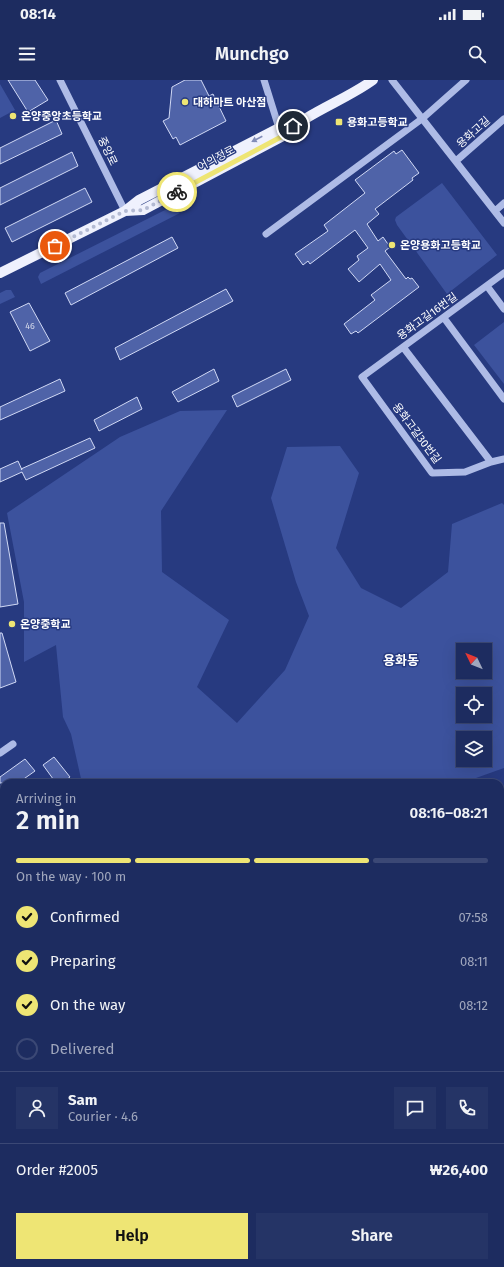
<!DOCTYPE html>
<html lang="en">
<head>
<meta charset="utf-8">
<style>
  body { margin:0; font-family:"Fira Sans","Noto Sans KR",sans-serif; background:#253466; color:#f1f3f6; height:100vh; display:flex; flex-direction:column; font-size:15px; white-space:nowrap }
  * { box-sizing:border-box; margin:0 }
  p { font-size:13px; color:#a0a7bd }
  .icon { flex:none; width:22px; height:22px; fill:none; stroke:currentColor; stroke-width:2; stroke-linecap:round; stroke-linejoin:round }
  .map { position:relative; flex:1; overflow:hidden }
  .side { position:absolute; left:0px; top:699px; width:504px; height:488px; display:flex; flex-direction:column; background:#1d2c60; border-radius:12px 12px 0 0; box-shadow:0 4px 16px #0002,0 0 0 1px #3b4875 }
  .side>* { flex:none }
  .needle { width:26px; rotate:313deg }
  .buttons { position:absolute; left:456px; top:563px; display:grid; gap:8px }
  .buttons a { display:grid; place-items:center; width:36px; height:36px; border-radius:0px; background:#1d2c60; box-shadow:0 4px 16px #0002,0 0 0 1px #3b4875; font-size:20px }
  .pin { position:absolute; display:grid; place-items:center; width:34px; height:34px; color:#fff; margin:-17px; border:2px solid #fff; border-radius:50%; box-shadow:0 1px 4px #0007 }
  .courier { position:absolute; display:grid; place-items:center; width:40px; height:40px; margin:-20px; border:3px solid #eee574; border-radius:50%; background:#fff; color:#222; box-shadow:0 1px 5px #0007 }
  .headline em { font-style:normal; font-weight:600 }
  .headline div { display:flex; flex-direction:column-reverse }
  .headline { display:flex; align-items:center; justify-content:space-between; height:68px; padding:0 16px }
  h1 { font-size:26px; font-weight:600; line-height:30px }
  .bar { display:grid; grid-template-columns:repeat(4,1fr); gap:6px 4px; align-content:center; height:48px; padding:0 16px }
  .bar i { height:5px; border-radius:3px; background:#3b4875 }
  .bar .selected { background:#eee574 }
  .bar p { grid-column:span 4 }
  .line { display:flex; align-items:center; gap:10px; padding:0 16px; border-top:1px solid #3b4875 }
  .line div { flex:1 }
  .round { display:grid; place-items:center; flex:none; width:42px; height:42px; border-radius:0px; background:#253466 }
  ol { padding:0 16px; list-style:none }
  li { display:flex; align-items:center; gap:12px; height:44px }
  li p { margin-inline-start:auto }
  li .icon { padding:4px; border-radius:50%; background:#eee574; color:#111; stroke-width:4 }
  li:last-child { color:#a0a7bd }
  li i { width:22px; height:22px; border:2px solid #3b4875; border-radius:50% }
  .button { display:flex; gap:8px; margin-top:auto; padding:8px 16px }
  .button a { flex:1; height:46px; border-radius:0px; background:#eee574; color:#111; font-size:16px; font-weight:600; line-height:46px; text-align:center }
  .button a+a { background:#253466; color:#f1f3f6 }
  .status { display:flex; justify-content:space-between; align-items:center; height:28px; padding:0 20px; background:#1d2c60; direction:ltr }
  .status svg { height:11px; fill:currentColor }
  header { display:flex; justify-content:space-between; align-items:center; height:52px; padding:0 16px; background:#1d2c60; font-size:18px; font-weight:600 }
  .map>svg:first-child { display:block }
  .green { fill:#3c529d; fill-rule:evenodd }
  .building { fill:#4f63a8; stroke:#d1d9f5 }
  .lines { fill:none; stroke-linecap:round; stroke-linejoin:round }
  .path { stroke:#aebbe6; stroke-width:1.5; stroke-dasharray:2 3; stroke-linecap:butt }
  .minor { stroke:#aebbe6; stroke-width:7 }
  .major { stroke:#eff1fd; stroke-width:10 }
  .oneway { fill:#818cb8 }
  .done { stroke:#b3bad3; stroke-width:4; stroke-dasharray:0 7.2 }
  .route { stroke:#eee574; stroke-width:5 }
  .poi-dot { fill:#eee574; stroke:#273a80; stroke-width:1.5 }
  .labels { text-anchor:middle; stroke-width:3; stroke-linejoin:round; paint-order:stroke }
  .number-label { font-size:9px; fill:#d3d8e9 }
  .poi-label { font-size:11px; font-weight:bold; fill:#fff; stroke:#273a80; text-anchor:start }
  .street-label { font-size:11px; fill:#fff; stroke:#273a80 }
  .quarter-label { font-size:13px; font-weight:bold; fill:#fff; stroke:#273a80 }
</style>
</head>
<body>
<div class="status"><b>08:14</b><svg viewBox="0 0 49 12"><path d="M0 12V9h3v3zM5 12V6h3v6zM10 12V3h3v9zM15 12V0h3v12zM26 1h20v11H26zM47 4h2v5h-2z"/></svg></div>
<header><svg class="icon" aria-label="menu" viewBox="0 0 24 24"><path d="M4 6h16M4 12h16M4 18h16"/></svg>Munchgo<svg class="icon" aria-label="search" viewBox="0 0 24 24"><circle cx="10" cy="10" r="6"/><path d="M15 15l6 6"/></svg></header>
<div class="map">
<svg width="504" height="1187" viewBox="0 0 504 1187">
  <rect width="100%" height="100%" fill="#273a80"/>
  <path class="green" d="M0,4L15,30L0,38Z
    M442,103L497,175L447,214L397,145L395,140L396,137Z
    M171,127L180,133L41,204L38,197L40,193Z
    M6,210H11L15,217L0,224V213Z
    M504,242V304L474,265Z
    M227,330L161,431L162,492L229,540L197,607L237,643L285,590L309,536L296,502L271,418L287,367L340,366L359,393L336,468L361,508L401,528L448,492L452,444L502,423L504,425V688L462,703H82L71,654L63,637L56,565L24,582V522L7,433L120,357L180,331ZM463,570H485V592H463ZM463,614H485V636H463ZM463,658H485V680H463Z"/>
  <path class="building" d="M8,0H35L48,20L28,32Z
    M185,0H201L209,16L213,14L226,41L180,65L176,57L173,59L163,41L169,38L172,7Z
    M56,40L62,54L0,84V68Z
    M402,70L419,93L412,98L413,100L375,129L379,134L367,144L378,161L383,157L390,167L385,171L406,199L408,197L410,199L412,198L419,207L358,253L356,251L351,254L344,244L375,220L371,215L391,200L380,184L359,202L348,189L359,180L357,176L368,168L355,150L310,184L308,181L303,185L295,174L328,151L324,145L365,113L355,100L394,71L396,74Z
    M72,72L78,86L0,125V108Z
    M85,108L92,122L12,162L5,148Z
    M172,157L178,168L71,225L65,213Z
    M226,209L233,221L120,280L115,268Z
    M29,223L50,261L30,271L10,232Z
    M214,289L219,301L178,322L172,312Z
    M286,289L291,300L237,327L232,316Z
    M60,299L65,311L0,340V327Z
    M137,317L142,329L99,351L94,340Z
    M90,358L95,368L26,400L22,392L0,402V389L18,381L22,390L21,389Z
    M0,443H4L18,524L0,527Z
    M0,553H2L16,602L0,608Z
    M54,677L70,697L66,700L68,703H56L43,685Z
    M25,679L35,691L18,703H0V697Z"/>
  <g class="lines">
    <path class="path" d="M0,1109L4,1114"/>
    <path class="minor" d="M60,0L125,131
      M264,0L279,48
      M392,0L504,143
      M456,81L504,39
      M495,131L504,123
      M266,154L423,38L466,0
      M487,206L504,229
      M444,238L504,319
      M403,267L491,382L465,392L432,393L362,297L504,193
      M491,382L504,379
      M0,673L13,664
      M0,739L4,737
      M0,756L4,762
      M0,781L4,779
      M0,836L4,833
      M0,846L4,851
      M0,877L4,874
      M500,897L504,896
      M0,914L4,911
      M0,944L4,949
      M0,1035L4,1040
      M0,1063L4,1060
      M0,1144L4,1141
      M111,1183L114,1187
      M176,1183L179,1187
      M48,1187L53,1183"/>
    <path class="major" d="M125,131L143,130L281,57C308,32 344,21 373,0
      M0,193L125,131L139,120L279,48L293,47"/>
  </g>
  <defs><path id="oneway-solid" d="M-6-.8H1V-3.2L6.5 0L1 3.2V.8H-6Z"/></defs>
  <use class="oneway" href="#oneway-solid" transform="translate(257 59) rotate(153)"/>
  <g class="lines">
    <path class="done" d="M55,166L125,131L143,130L177,112"/>
    <path class="route" d="M177,112L281,57L293,46"/>
  </g>
  <g class="poi-dot">
    <circle cx="185" cy="22" r="4"/>
    <circle cx="13" cy="36" r="4"/>
    <rect x="335" y="38" width="8" height="8" rx="2"/>
    <circle cx="392" cy="165" r="4"/>
    <circle cx="12" cy="544" r="4"/>
  </g>
  <g class="labels">
    <g class="number-label">
      <text x="30" y="249">46</text>
    </g>
    <g class="poi-label">
      <text x="193" y="26">대하마트 아산점</text>
      <text x="21" y="40">온양중앙초등학교</text>
      <text x="347" y="46">용화고등학교</text>
      <text x="400" y="169">온양용화고등학교</text>
      <text x="20" y="548">온양중학교</text>
    </g>
    <g class="street-label">
      <text transform="translate(473 52) rotate(-42)" y="4">용화고길</text>
      <text transform="translate(108 71) rotate(64)" y="4">중앙로</text>
      <text transform="translate(216 78) rotate(-28)" y="4">어의정로</text>
      <text transform="translate(427 236) rotate(-36)" y="4">용화고길16번길</text>
      <text transform="translate(417 353) rotate(53)" y="4">용화고길30번길</text>
    </g>
    <g class="quarter-label">
      <text x="401" y="585">용화동</text>
    </g>
  </g>
</svg>
<div class="buttons">
<a><svg class="needle" viewBox="-14 -14 28 28"><path d="M0-13l5 13h-10z" fill="#e53935"/><path d="M0 13l5-13h-10z" fill="#a0a7bd"/></svg></a>
<a><svg class="icon" aria-label="locate" viewBox="0 0 24 24"><circle cx="12" cy="12" r="6"/><path d="M12 2v4M12 18v4M2 12h4M18 12h4"/></svg></a>
<a><svg class="icon" aria-label="layers" viewBox="0 0 24 24"><path d="M12 4l9 5-9 5-9-5zM3 14l9 5 9-5"/></svg></a>
</div>
<div class="pin" style="left:55px;top:166px;background:#ea580c"><svg class="icon" aria-label="bag" viewBox="0 0 24 24"><path d="M5 8h14l-1 12H6zM9 8a3 3 0 0 1 6 0"/></svg></div>
<div class="pin" style="left:293px;top:46px;background:#1f2937"><svg class="icon" aria-label="home" viewBox="0 0 24 24"><path d="M3 11l9-7 9 7M6 9v11h12V9"/></svg></div>
<div class="courier" style="left:177px;top:112px"><svg class="icon" aria-label="bike" viewBox="0 0 24 24"><circle cx="6" cy="16" r="4"/><circle cx="18" cy="16" r="4"/><path d="M6 16l4-8h5l3 8M10 8l3 8H6M13 5h3"/></svg></div>
<section class="side">
<div class="headline"><div><h1>2 min</h1><p>Arriving in</p></div><em>08:16–08:21</em></div>
<div class="bar"><i class="selected"></i><i class="selected"></i><i class="selected"></i><i></i><p>On the way · 100 m</p></div>
<ol>
<li><svg class="icon" aria-label="check" viewBox="0 0 24 24"><path d="M5 12l5 5 9-10"/></svg>Confirmed<p>07:58</p></li>
<li><svg class="icon" aria-label="check" viewBox="0 0 24 24"><path d="M5 12l5 5 9-10"/></svg>Preparing<p>08:11</p></li>
<li><svg class="icon" aria-label="check" viewBox="0 0 24 24"><path d="M5 12l5 5 9-10"/></svg>On the way<p>08:12</p></li>
<li><i></i>Delivered</li>
</ol>
<div class="line" style="height:72px"><a class="round"><svg class="icon" aria-label="person" viewBox="0 0 24 24"><circle cx="12" cy="8" r="4"/><path d="M4 21q1-7 8-7t8 7"/></svg></a><div><b>Sam</b><p>Courier · 4.6</p></div><a class="round"><svg class="icon" aria-label="chat" viewBox="0 0 24 24"><path d="M4 5h16v11H9l-5 4z"/></svg></a><a class="round"><svg class="icon" aria-label="phone" viewBox="0 0 24 24"><path d="M5 4h4l2 5-3 2q2 4 5 5l2-3 5 2v4C11 20 4 13 5 4z"/></svg></a></div>
<div class="line" style="height:52px"><div>Order #2005</div><b>₩26,400</b></div>
<div class="button"><a>Help</a><a>Share</a></div>
</section>
</div>
</body>
</html>
